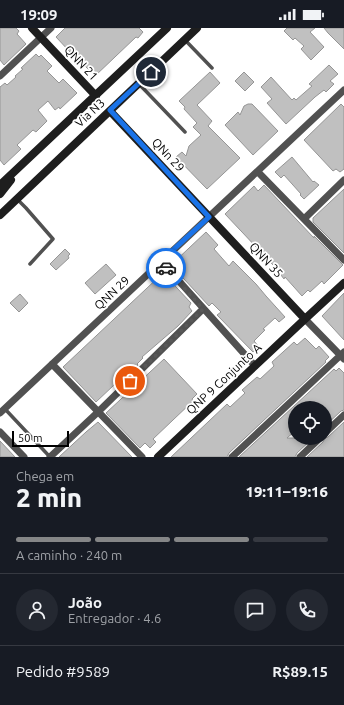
<!DOCTYPE html>
<html lang="pt">
<head>
<meta charset="utf-8">
<style>
  body { margin:0; font-family:Ubuntu,sans-serif; background:#242831; color:#f1f3f6; height:100vh; display:flex; flex-direction:column; font-size:15px; white-space:nowrap }
  * { box-sizing:border-box; margin:0 }
  p { font-size:13px; color:#9ea1a6 }
  .icon { flex:none; width:22px; height:22px; fill:none; stroke:currentColor; stroke-width:2; stroke-linecap:round; stroke-linejoin:round }
  .map { position:relative; height:429px; overflow:hidden }
  .drawer { display:flex; flex-direction:column; background:#171b24; flex:1 }
  .drawer>* { flex:none }
  .fabs { position:absolute; left:288px; top:373px; display:grid; gap:8px }
  .fabs a { display:grid; place-items:center; width:44px; height:44px; border-radius:50%; background:#171b24; box-shadow:0 2px 6px #0003; font-size:20px }
  .scale { position:absolute; left:12px; bottom:10px; width:57px; box-sizing:border-box; padding-left:4px; border:2px solid #000; border-top:0; font-size:11px; line-height:14px; white-space:nowrap; color:#000; -webkit-text-stroke:3px #fff; paint-order:stroke }
  .pin { position:absolute; display:grid; place-items:center; width:34px; height:34px; color:#fff; margin:-17px; border:2px solid #fff; border-radius:50%; box-shadow:0 1px 4px #0007 }
  .courier { position:absolute; display:grid; place-items:center; width:40px; height:40px; margin:-20px; border:3px solid #1a73e8; border-radius:50%; background:#fff; color:#222; box-shadow:0 1px 5px #0007 }
  .headline em { font-style:normal; font-weight:800 }
  .headline div { display:flex; flex-direction:column-reverse }
  .headline { display:flex; align-items:center; justify-content:space-between; height:68px; padding:0 16px }
  h1 { font-size:26px; font-weight:800; line-height:30px }
  .bar { display:grid; grid-template-columns:repeat(4,1fr); gap:6px 4px; align-content:center; height:48px; padding:0 16px }
  .bar i { height:5px; border-radius:3px; background:#363941 }
  .bar .on { background:#858687 }
  .bar p { grid-column:span 4 }
  .line { display:flex; align-items:center; gap:10px; padding:0 16px; border-top:1px solid #363941 }
  .line div { flex:1 }
  .round { display:grid; place-items:center; flex:none; width:42px; height:42px; border-radius:21px; background:#242831 }
  .status { display:flex; justify-content:space-between; align-items:center; height:28px; padding:0 20px; background:#171b24; direction:ltr }
  .status svg { height:11px; fill:currentColor }
  .map>svg:first-child { display:block }
  .building { fill:#c0c0c0; stroke:#959595 }
  .lines { fill:none; stroke-linecap:round; stroke-linejoin:round }
  .lane { stroke:#515151; stroke-width:3.5 }
  .street { stroke:#515151; stroke-width:7 }
  .secondary { stroke:#1e1e1e; stroke-width:8 }
  .done { stroke:#595959; stroke-width:4; stroke-dasharray:0 7.2 }
  .route { stroke:#1a73e8; stroke-width:5 }
  .labels { text-anchor:middle; stroke-width:3.5; stroke-linejoin:round; paint-order:stroke }
  .street-label { font-size:12px; fill:#000; stroke:#fff }
</style>
</head>
<body>
<div class="status"><b>19:09</b><svg viewBox="0 0 49 12"><path d="M0 12V9h3v3zM5 12V6h3v6zM10 12V3h3v9zM15 12V0h3v12zM26 1h20v11H26zM47 4h2v5h-2z"/></svg></div>
<div class="map">
<svg width="344" height="429" viewBox="0 0 344 429">
  <rect width="100%" height="100%" fill="#fff"/>
  <path class="building" d="M0,0H16L19,3L17,6L26,16L4,37L0,32Z
    M65,0H139L143,4L138,10L136,9L95,48L85,38L84,39L56,9Z
    M287,0H315L310,4L324,19L311,32L301,21L304,18L295,10L293,12L284,3Z
    M324,0H344V21L328,5Z
    M36,26L39,29L41,27L52,38L47,43L59,55L63,51L77,65L60,81L59,79L55,82L48,73L38,82L47,93L36,104L33,102L17,117L21,121L4,137L0,132V59L5,55L7,57L16,49L15,48L23,41L21,40Z
    M329,37L338,46L330,53L334,56L326,64L324,62L315,69L286,96L267,75L272,71L261,59L271,49L292,72L294,70L296,72L312,58L309,56Z
    M210,44L220,55L197,77L212,93L208,98L240,130L207,161L176,129L182,124L186,128L189,118L201,107L193,99L197,95L184,81L185,79L179,73Z
    M244,44L254,54L245,63L235,53Z
    M248,76H252L278,103L253,127L225,97L238,84L240,87L244,78Z
    M341,76L344,79V141L340,144L336,141L333,143L304,112Z
    M292,129L313,154L314,153L319,157L304,171L300,167L301,166L284,147L281,150L275,144Z
    M264,157L314,210V208L343,237L324,256L322,253L310,264L308,262L302,268L285,249L284,251L274,238L225,186L254,158L258,163Z
    M344,161V225L313,194V190Z
    M206,204L218,217L214,221L229,238L233,233L256,256L266,268L285,289L279,294L275,290L263,301L265,302L254,313L259,319L253,324L217,287L221,284L212,275L209,278L171,237Z
    M65,221L70,226L68,228L69,230L56,242L50,236Z
    M106,236L116,247L95,266L85,255Z
    M163,245L191,275L189,279L192,283L178,298L142,329L143,330L137,336L138,337L127,348L115,358L114,357L96,374L63,339Z
    M344,265V312L322,288Z
    M20,266L28,275L19,284L10,275Z
    M305,310L316,321L319,318L329,329L325,333L326,334L229,425L227,429H171L227,376L230,379L245,365L242,362L257,349L260,351L274,338L272,334L294,314L297,317Z
    M164,331L197,366L192,371L193,373L153,411L156,414L150,420L145,415L140,420L106,385Z
    M339,340L344,345V382L341,383L325,398V380H295V403L287,410H313L297,425L295,429H239L334,341L336,343Z
    M98,394L132,429H59L86,404Z
    M344,394V429H307L323,414L325,410L328,409Z
    M0,413L15,429H0Z"/>
  <g class="lines">
    <path class="lane" d="M185,12L212,40
      M139,56L185,104
      M18,172L26,180L53,211L30,236
      M5,381L50,429"/>
    <path class="street" d="M0,48L51,0
      M258,144L344,232
      M304,191L344,152
      M161,233L255,338
      M305,291L344,331
      M52,336L142,429
      M0,385L344,62
      M0,404L24,429
      M325,405L344,387
      M50,429L98,384L203,281
      M232,429L344,324
      M300,429L320,410"/>
    <path class="secondary" d="M32,0L96,68
      M110,83L305,291
      M0,157L167,0
      M0,166L11,152
      M0,187L197,0
      M158,429L305,291L344,255"/>
  </g>
  <g class="lines">
    <path class="done" d="M130,353L203,281L166,240"/>
    <path class="route" d="M151,44L110,82L209,189L161,233L166,240"/>
  </g>
  <g class="labels">
    <g class="street-label">
      <text transform="translate(81 35) rotate(47)" y="4">QNN 21</text>
      <text transform="translate(90 85) rotate(-43)" y="4">Via N3</text>
      <text transform="translate(168 127) rotate(47)" y="4">QNn 29</text>
      <text transform="translate(266 232) rotate(47)" y="4">QNN 35</text>
      <text transform="translate(112 265) rotate(-43)" y="4">QNN 29</text>
      <text transform="translate(224 351) rotate(-43)" y="4">QNP 9 Conjunto A</text>
    </g>
  </g>
</svg>
<div class="fabs">
<a><svg class="icon" aria-label="locate" viewBox="0 0 24 24"><circle cx="12" cy="12" r="6"/><path d="M12 2v4M12 18v4M2 12h4M18 12h4"/></svg></a>
</div>
<div class="scale">50 m</div>
<div class="pin" style="left:130px;top:353px;background:#ea580c"><svg class="icon" aria-label="bag" viewBox="0 0 24 24"><path d="M5 8h14l-1 12H6zM9 8a3 3 0 0 1 6 0"/></svg></div>
<div class="pin" style="left:151px;top:44px;background:#1f2937"><svg class="icon" aria-label="home" viewBox="0 0 24 24"><path d="M3 11l9-7 9 7M6 9v11h12V9"/></svg></div>
<div class="courier" style="left:166px;top:240px"><svg class="icon" aria-label="car" viewBox="0 0 24 24"><path d="M5 17H2v-5l4-1 3-4h7l3 4 3 1v5h-3M9 17h6M6 11h13"/><circle cx="7" cy="17" r="2"/><circle cx="17" cy="17" r="2"/></svg></div>
</div>
<section class="drawer">
<div class="headline"><div><h1>2 min</h1><p>Chega em</p></div><em>19:11–19:16</em></div>
<div class="bar"><i class="on"></i><i class="on"></i><i class="on"></i><i></i><p>A caminho · 240 m</p></div>
<div class="line" style="height:72px"><a class="round"><svg class="icon" aria-label="person" viewBox="0 0 24 24"><circle cx="12" cy="8" r="4"/><path d="M4 21q1-7 8-7t8 7"/></svg></a><div><b>João</b><p>Entregador · 4.6</p></div><a class="round"><svg class="icon" aria-label="chat" viewBox="0 0 24 24"><path d="M4 5h16v11H9l-5 4z"/></svg></a><a class="round"><svg class="icon" aria-label="phone" viewBox="0 0 24 24"><path d="M5 4h4l2 5-3 2q2 4 5 5l2-3 5 2v4C11 20 4 13 5 4z"/></svg></a></div>
<div class="line" style="height:52px"><div>Pedido #9589</div><b>R$89.15</b></div>
</section>
</body>
</html>
